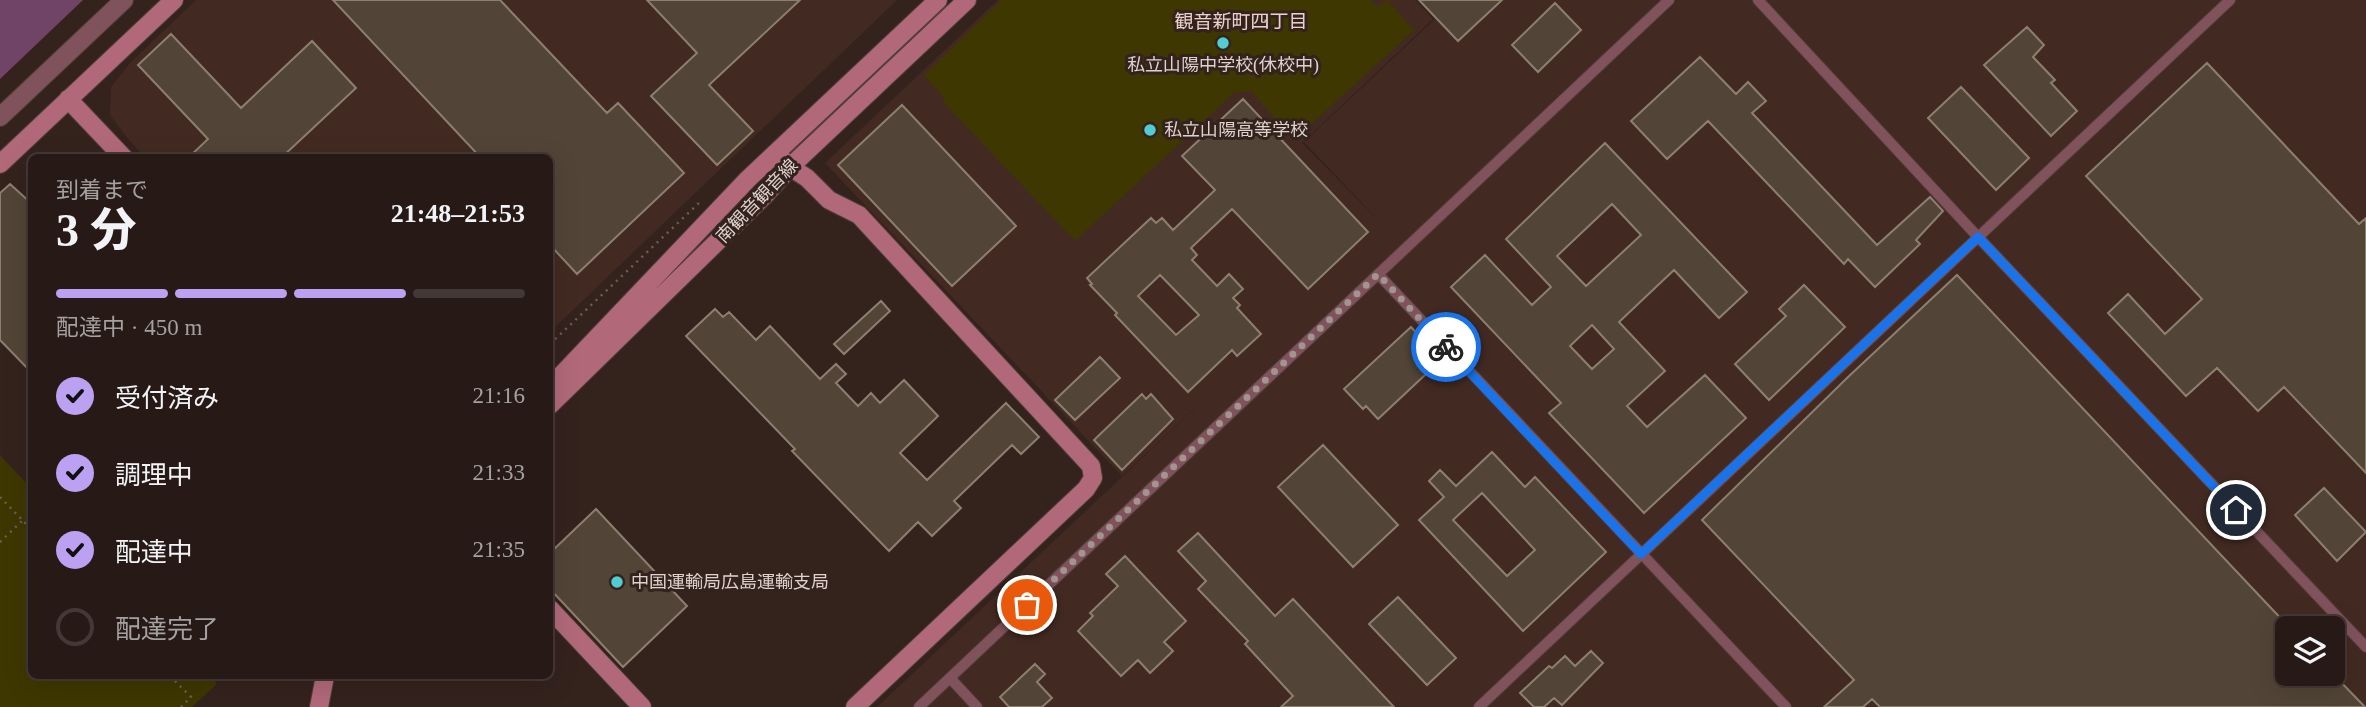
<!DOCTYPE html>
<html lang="ja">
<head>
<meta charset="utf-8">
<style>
  body { margin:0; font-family:"Times New Roman","Noto Sans JP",serif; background:#2f231f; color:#f1f3f6; height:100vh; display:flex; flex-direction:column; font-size:26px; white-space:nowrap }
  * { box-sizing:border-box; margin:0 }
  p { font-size:23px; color:#a4a1a1 }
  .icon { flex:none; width:38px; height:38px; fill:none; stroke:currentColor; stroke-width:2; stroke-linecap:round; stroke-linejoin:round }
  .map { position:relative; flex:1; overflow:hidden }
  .details { position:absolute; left:28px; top:154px; width:525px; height:525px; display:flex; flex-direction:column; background:#271a16; border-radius:10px; box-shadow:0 7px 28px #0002,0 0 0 2px #433835 }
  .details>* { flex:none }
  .fabs { position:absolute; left:2275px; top:616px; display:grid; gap:14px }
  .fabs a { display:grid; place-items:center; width:70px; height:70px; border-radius:10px; background:#271a16; box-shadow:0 7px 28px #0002,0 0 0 2px #433835; font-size:35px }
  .pin { position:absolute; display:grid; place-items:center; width:60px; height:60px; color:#fff; margin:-30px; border:4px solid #fff; border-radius:50%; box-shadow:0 2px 7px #0007 }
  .courier { position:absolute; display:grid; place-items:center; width:70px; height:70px; margin:-35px; border:5px solid #1a73e8; border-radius:50%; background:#fff; color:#222; box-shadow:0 2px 9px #0007 }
  .headline em { font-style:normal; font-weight:800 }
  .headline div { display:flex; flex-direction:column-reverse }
  .headline { display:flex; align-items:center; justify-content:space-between; height:119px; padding:0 28px }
  h1 { font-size:46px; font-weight:800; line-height:52px }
  .bar { display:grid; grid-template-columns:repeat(4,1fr); gap:10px 7px; align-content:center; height:84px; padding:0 28px }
  .bar i { height:9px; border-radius:5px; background:#433835 }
  .bar .active { background:#bca0f2 }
  .bar p { grid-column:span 4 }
  ol { padding:0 28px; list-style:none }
  li { display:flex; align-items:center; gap:21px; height:77px }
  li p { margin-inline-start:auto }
  li .icon { padding:7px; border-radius:50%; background:#bca0f2; color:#111; stroke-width:4 }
  li:last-child { color:#a4a1a1 }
  li i { width:38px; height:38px; border:4px solid #433835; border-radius:50% }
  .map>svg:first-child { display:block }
  .built { fill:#422a22; fill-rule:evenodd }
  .green { fill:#3e3701 }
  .water { fill:#6f4467 }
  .building { fill:#524537; stroke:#8d7f6f; stroke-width:2; fill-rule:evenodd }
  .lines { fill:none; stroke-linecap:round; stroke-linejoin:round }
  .lane-casing { stroke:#4f3e39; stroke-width:12 }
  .street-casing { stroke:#4f3e39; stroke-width:20 }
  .secondary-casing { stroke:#4f3e39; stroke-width:20 }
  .path { stroke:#6d5d58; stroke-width:2.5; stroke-dasharray:2 5; stroke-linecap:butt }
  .lane { stroke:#80525c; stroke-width:10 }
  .street { stroke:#80525c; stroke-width:18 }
  .secondary { stroke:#b16979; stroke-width:18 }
  .done { stroke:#a29490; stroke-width:7; stroke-dasharray:0 12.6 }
  .route { stroke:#1a73e8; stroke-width:9 }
  .poi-dot { fill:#51ccd1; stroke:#34221d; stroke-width:2.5 }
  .labels { text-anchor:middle; stroke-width:6; stroke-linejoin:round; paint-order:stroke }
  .poi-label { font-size:18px; fill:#ded2ce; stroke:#34221d; text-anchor:start }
  .street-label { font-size:18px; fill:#ded2ce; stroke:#34221d }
  .neighbourhood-label { font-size:19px; fill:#ead2ca; stroke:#34221d }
</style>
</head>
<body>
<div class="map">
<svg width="2366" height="707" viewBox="0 0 2366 707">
  <rect width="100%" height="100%" fill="#34221d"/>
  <path class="built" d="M196,0H897L550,332V158L145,157L129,140L110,115L111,87L130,63Z
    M998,0H1415L1433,19L1302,143L1387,229L1304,142L1435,19L1417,0H2366V707H877L1236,370L1122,476L825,163ZM2287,628H2333V674H2287Z"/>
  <path class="green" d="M1002,0H1371L1378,7L1387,0L1414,30L1294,140L1252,92H1235L1075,241L943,102L945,99L924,75Z
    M0,455L31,488L32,676H210L217,684L192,707H0Z"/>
  <path class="water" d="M0,0H83L0,79Z"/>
  <path class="building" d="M333,0H500L607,113L618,103L684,173L577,274L550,245V158H481Z
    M647,0H800L709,85L753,131L717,165L651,96L697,53Z
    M1419,0H1502L1458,41Z
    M1555,3L1581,30L1538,72L1512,45Z
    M2027,27L2044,45L2033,57L2055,80L2051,83L2077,111L2051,136L1984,65Z
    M171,34L241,108L312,41L356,88L281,158H188L208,139L138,65Z
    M1700,57L1736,94L1748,82L1766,101L1752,113L1877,245L1930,197L1943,211L1916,240L1920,244L1875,287L1848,259L1844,264L1708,121L1667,159L1631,121Z
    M2207,63L2359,224L2366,218V473L2284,387L2258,411L2217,368L2186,396L2108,313L2128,294L2165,334L2202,299L2086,176Z
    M1961,87L2029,158L1996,190L1928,118Z
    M1243,99L1368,232L1308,289L1232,209L1191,248L1197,255L1192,260L1217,286L1229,274L1243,289L1233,298L1240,305L1237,308L1261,334L1237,356L1232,350L1188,392L1115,315L1117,313L1090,285L1092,284L1087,278L1151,218L1156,223L1162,218L1173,230L1215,190L1182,156ZM1160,275L1199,315L1176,335L1138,296Z
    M902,105L1016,226L952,286L838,165Z
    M1605,143L1747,292L1719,318L1674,270L1619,322L1665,371L1627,406L1647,427L1705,375L1746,418L1644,513L1549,413L1561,403L1451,287L1485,255L1532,305L1551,287L1506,239ZM1612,204L1641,235L1586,286L1557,256ZM1592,325L1614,349L1592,369L1570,346Z
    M10,184L32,204V373L0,340V193Z
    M1957,275L2287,625V674H2333L2365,707H1880L1872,699L1863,707H1824L1854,680L1702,520L1847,378Z
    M1804,285L1845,327L1769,400L1735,364L1786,316L1779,309Z
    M881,301L890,311L844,354L834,344Z
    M715,309L723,317L729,312L756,340L770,326L820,379L836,364L846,374L836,383L858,406L871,393L880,403L904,380L938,416L900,453L927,480L1006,403L1039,437L1021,454L1012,445L954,501L961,508L932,536L918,522L889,551L792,451L795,449L686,336Z
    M1411,327L1441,360L1378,419L1366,406L1363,409L1344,389Z
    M1100,357L1120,378L1075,420L1055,400Z
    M1142,394L1146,399L1151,394L1173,419L1122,470L1094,440Z
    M1323,445L1398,525L1353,567L1278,487Z
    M1492,452L1525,487L1535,477L1606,552L1523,631L1419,520L1444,497L1429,481L1440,470L1456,486ZM1482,493L1535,550L1507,576L1453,520Z
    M2324,488L2366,532L2337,561L2295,515Z
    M596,509L687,606L623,667L550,589V553Z
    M1198,533L1275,616L1293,599L1394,707H1281L1293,696L1245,644L1248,641L1198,589L1206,581L1178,551Z
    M1125,556L1186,621L1164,642L1173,651L1150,673L1138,660L1121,676L1078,631L1093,616L1090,613L1118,586L1106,574Z
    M1398,597L1456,658L1427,685L1369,624Z
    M1591,651L1603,663L1562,705L1554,698L1544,707H1534L1520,693L1549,666L1552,668L1565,656L1575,666Z
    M1035,664L1045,674L1037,682L1052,698L1042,707H1009L1000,697Z"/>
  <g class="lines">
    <defs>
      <path id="lane" d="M1758,0L1978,237L2366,647
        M1378,274L1786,707
        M950,678L977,707
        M919,707L1669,0
        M1479,707L2230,0"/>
      <path id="street" d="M0,117L124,0"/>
      <path id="secondary" d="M68,99L124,158
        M776,153L790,167L807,178L829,200L859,215L1091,466L1093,478L1086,489L855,707
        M0,164L174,0
        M550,387L748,179L938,0
        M550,405L765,195L790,167L967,0
        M550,609L642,707
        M319,707L325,676"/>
    </defs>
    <use href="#lane" class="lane-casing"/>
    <use href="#street" class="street-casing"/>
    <use href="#secondary" class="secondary-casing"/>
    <path class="path" d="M550,344L700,202
      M0,497L32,530
      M0,542L22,521
      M170,676L191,697L181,707"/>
    <use href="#lane" class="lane"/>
    <use href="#street" class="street"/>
    <use href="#secondary" class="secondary"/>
  </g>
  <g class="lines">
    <path class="done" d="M1027,605L1378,274L1446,347"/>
    <path class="route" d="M1446,347L1641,554L1978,237L2236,510"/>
  </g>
  <g class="poi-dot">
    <circle cx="1223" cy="43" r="7"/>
    <circle cx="1150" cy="130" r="7"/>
    <circle cx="617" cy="582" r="7"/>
  </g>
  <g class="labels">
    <g class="poi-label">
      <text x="1223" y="71" text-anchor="middle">私立山陽中学校(休校中)</text>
      <text x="1164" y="136">私立山陽高等学校</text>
      <text x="631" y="588">中国運輸局広島運輸支局</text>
    </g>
    <g class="street-label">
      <text transform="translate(757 201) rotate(-46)" y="6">南観音観音線</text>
    </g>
    <g class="neighbourhood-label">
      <text x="1241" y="28">観音新町四丁目</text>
    </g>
  </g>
</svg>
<div class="fabs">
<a><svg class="icon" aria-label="layers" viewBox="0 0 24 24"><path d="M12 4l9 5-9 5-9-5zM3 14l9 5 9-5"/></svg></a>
</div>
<div class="pin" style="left:1027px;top:605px;background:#ea580c"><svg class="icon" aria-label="bag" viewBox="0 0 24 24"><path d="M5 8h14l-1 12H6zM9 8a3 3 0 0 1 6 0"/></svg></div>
<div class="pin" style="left:2236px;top:510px;background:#1f2937"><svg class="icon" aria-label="home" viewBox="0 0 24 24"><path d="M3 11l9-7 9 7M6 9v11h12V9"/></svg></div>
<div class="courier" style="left:1446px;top:347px"><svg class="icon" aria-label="bike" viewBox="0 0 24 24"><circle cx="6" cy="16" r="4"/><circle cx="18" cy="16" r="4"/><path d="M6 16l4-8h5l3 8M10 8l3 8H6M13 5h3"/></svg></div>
<section class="details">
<div class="headline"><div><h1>3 分</h1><p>到着まで</p></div><em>21:48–21:53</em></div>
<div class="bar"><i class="active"></i><i class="active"></i><i class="active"></i><i></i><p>配達中 · 450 m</p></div>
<ol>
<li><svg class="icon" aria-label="check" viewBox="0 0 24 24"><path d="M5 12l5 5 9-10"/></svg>受付済み<p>21:16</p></li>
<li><svg class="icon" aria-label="check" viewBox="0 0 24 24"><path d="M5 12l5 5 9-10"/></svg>調理中<p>21:33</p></li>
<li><svg class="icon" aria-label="check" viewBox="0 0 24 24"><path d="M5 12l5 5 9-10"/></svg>配達中<p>21:35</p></li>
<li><i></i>配達完了</li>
</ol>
</section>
</div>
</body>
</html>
